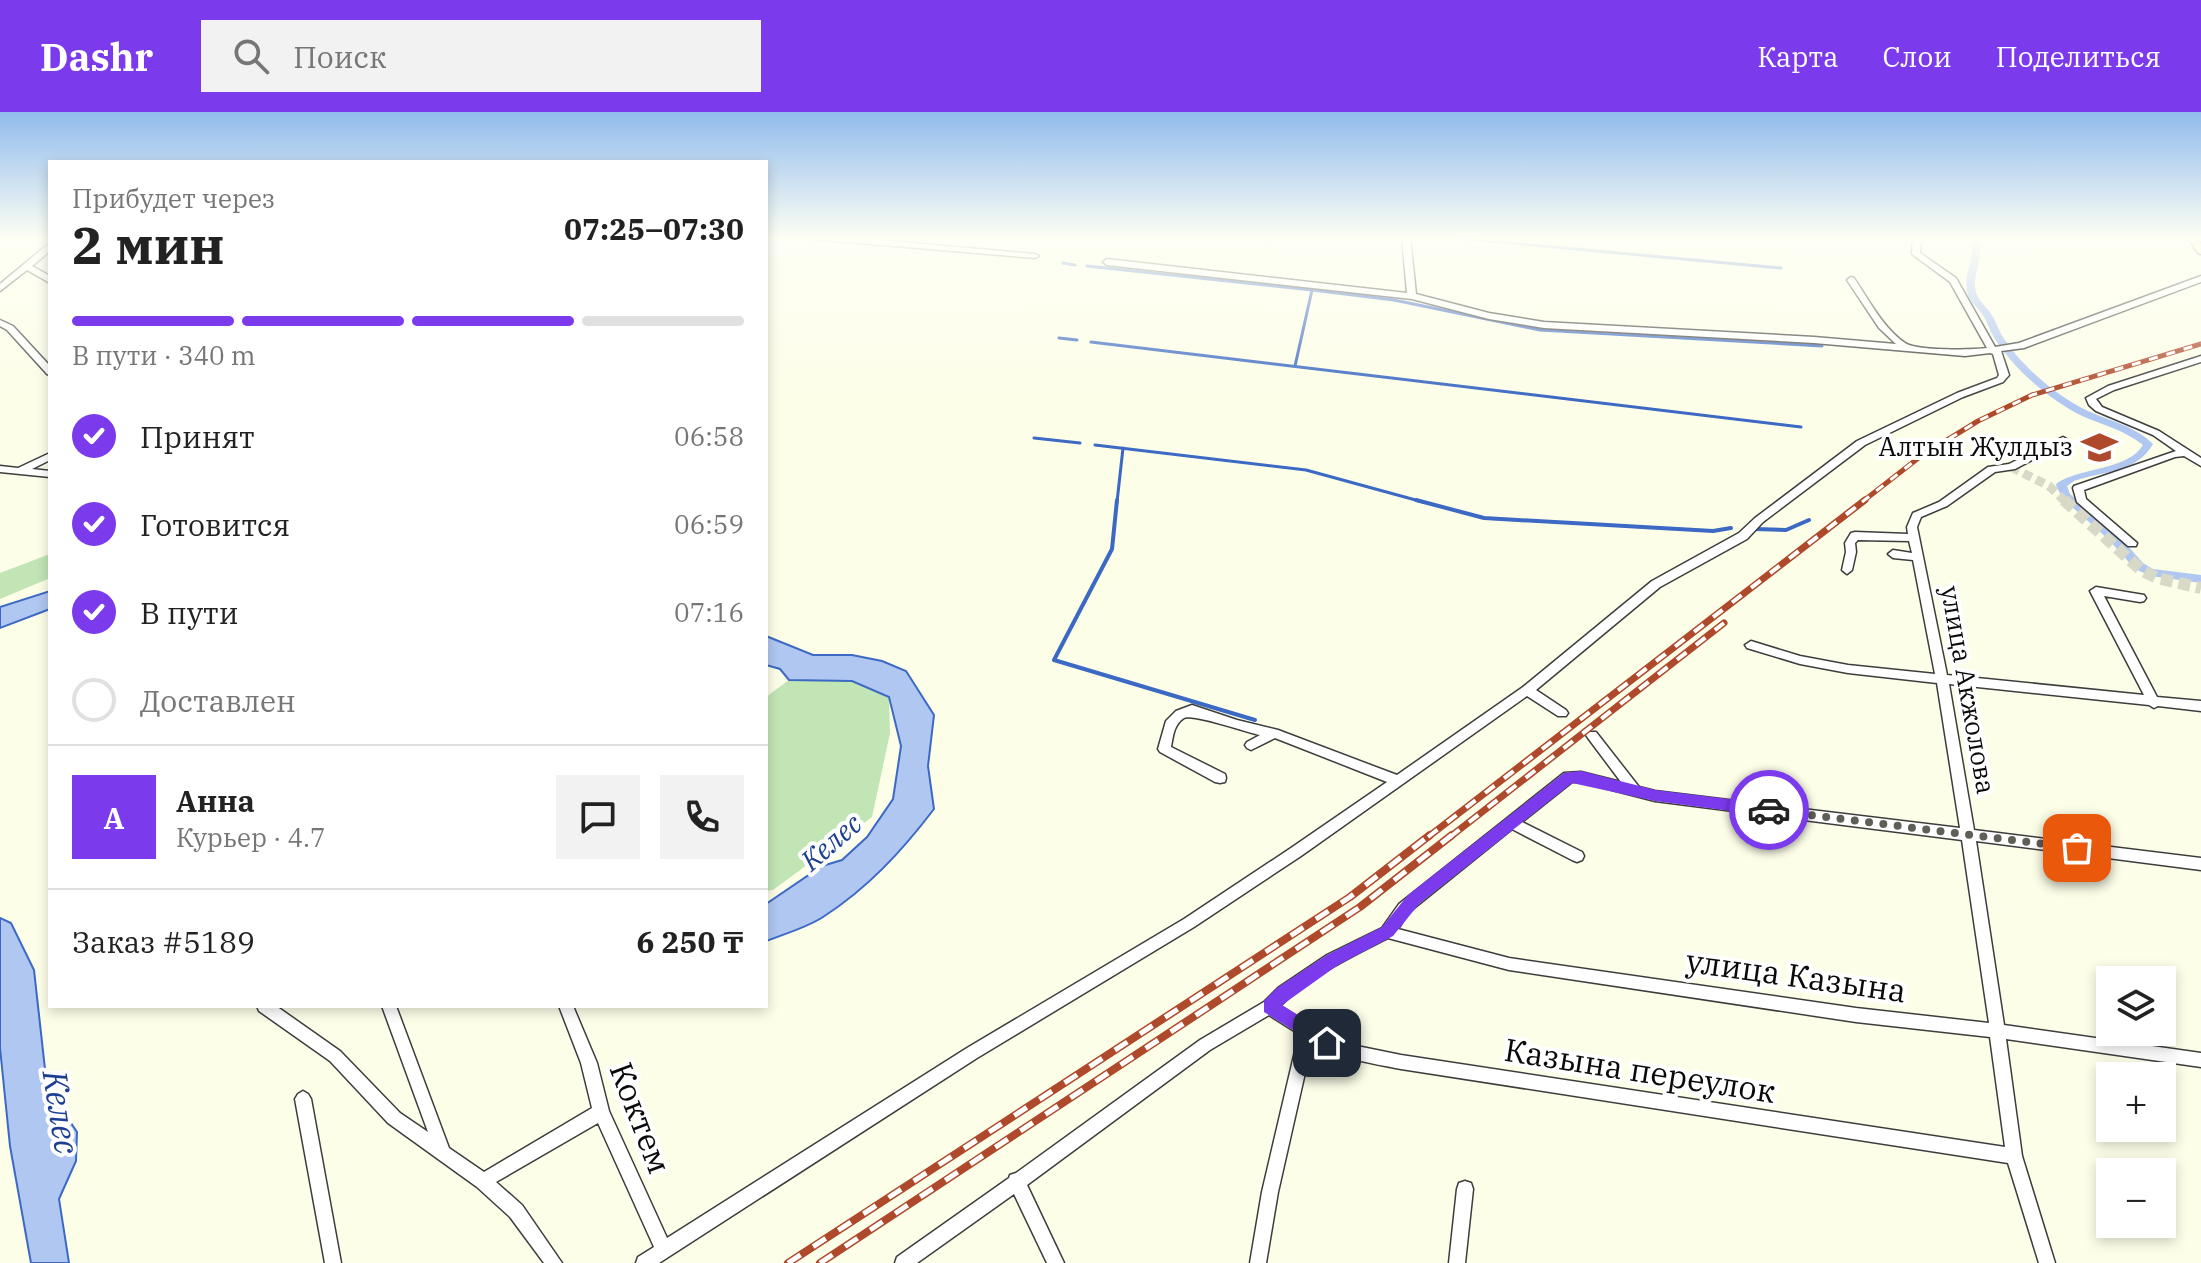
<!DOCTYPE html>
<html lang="ru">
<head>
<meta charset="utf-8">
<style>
  body { margin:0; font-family:"IBM Plex Serif",serif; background:#f2f2f2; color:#222; height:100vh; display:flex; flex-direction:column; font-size:30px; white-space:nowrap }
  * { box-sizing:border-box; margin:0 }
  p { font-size:26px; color:#767676 }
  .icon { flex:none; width:44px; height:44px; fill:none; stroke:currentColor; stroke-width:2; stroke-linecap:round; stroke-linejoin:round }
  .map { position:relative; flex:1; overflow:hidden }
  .panel { position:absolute; left:48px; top:48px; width:720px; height:848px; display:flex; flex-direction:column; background:#fff; border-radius:0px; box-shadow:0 4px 12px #0003 }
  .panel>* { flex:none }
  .controls { position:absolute; left:2096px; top:854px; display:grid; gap:16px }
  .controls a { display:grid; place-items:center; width:80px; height:80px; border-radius:0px; background:#fff; box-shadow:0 4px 12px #0003; font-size:40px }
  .pin { position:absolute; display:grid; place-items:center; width:68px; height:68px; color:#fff; margin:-34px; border-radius:16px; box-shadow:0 4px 12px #0006 }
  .courier { position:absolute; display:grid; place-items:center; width:80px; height:80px; margin:-40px; border:6px solid #7c3aed; border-radius:50%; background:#fff; color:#222; box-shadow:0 2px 10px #0007 }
  .head em { font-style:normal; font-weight:700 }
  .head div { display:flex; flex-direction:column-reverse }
  .head { display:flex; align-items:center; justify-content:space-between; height:136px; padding:0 24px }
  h1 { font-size:52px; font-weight:700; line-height:60px }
  .bar { display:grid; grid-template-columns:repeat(4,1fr); gap:12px 8px; align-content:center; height:96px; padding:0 24px }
  .bar i { height:10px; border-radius:6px; background:#e0e0e0 }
  .bar .current { background:#7c3aed }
  .bar p { grid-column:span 4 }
  .line { display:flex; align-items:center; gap:20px; padding:0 24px; border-top:2px solid #e0e0e0 }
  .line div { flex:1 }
  .round { display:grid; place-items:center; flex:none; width:84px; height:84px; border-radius:0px; background:#f2f2f2 }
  ol { padding:0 24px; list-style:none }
  li { display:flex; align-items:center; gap:24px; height:88px }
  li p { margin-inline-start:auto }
  li .icon { padding:8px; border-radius:50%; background:#7c3aed; color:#fff; stroke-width:4 }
  li:last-child { color:#767676 }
  li i { width:44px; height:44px; border:4px solid #e0e0e0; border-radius:50% }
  header { display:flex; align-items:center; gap:48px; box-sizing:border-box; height:112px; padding:0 40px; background:#7c3aed; color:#fff }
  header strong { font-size:38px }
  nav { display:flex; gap:44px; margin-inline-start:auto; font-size:28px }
  .search { width:560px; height:72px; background:#f2f2f2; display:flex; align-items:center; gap:20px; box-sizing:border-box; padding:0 28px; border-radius:0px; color:#767676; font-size:30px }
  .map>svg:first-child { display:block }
  .green { fill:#c1e5b5 }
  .water { fill:#b0c7f1; stroke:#3c69c3; stroke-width:2 }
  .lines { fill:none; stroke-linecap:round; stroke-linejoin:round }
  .stream-far1 { stroke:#3c69c3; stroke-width:3 }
  .stream { stroke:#3c69c3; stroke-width:4 }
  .canal { fill:#b0c7f1; fill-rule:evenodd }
  .minor-tunnel-far1 { stroke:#d8d9c7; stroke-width:9; stroke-dasharray:9 5; stroke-linecap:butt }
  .minor-tunnel { stroke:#d8d9c7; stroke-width:12; stroke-dasharray:12 6; stroke-linecap:butt }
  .minor-casing { stroke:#3d3d3d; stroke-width:3 }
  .major-casing { stroke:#1b1b1b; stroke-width:3 }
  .minor { fill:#fff; fill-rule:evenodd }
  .major { fill:#ecef66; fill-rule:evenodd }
  .rail-far2-casing { stroke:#af492c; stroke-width:5 }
  .rail-far1-casing { stroke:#af492c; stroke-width:7 }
  .rail-casing { stroke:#af492c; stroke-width:8 }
  .rail-far2 { stroke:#fff; stroke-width:3; stroke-dasharray:9; stroke-linecap:butt }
  .rail-far1 { stroke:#fff; stroke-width:4; stroke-dasharray:12; stroke-linecap:butt }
  .rail { stroke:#fff; stroke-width:5; stroke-dasharray:15; stroke-linecap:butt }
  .route { fill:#7c3aed }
  .done { stroke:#5f5f58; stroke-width:8; stroke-dasharray:0 14.4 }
  .labels { text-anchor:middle; stroke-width:8; stroke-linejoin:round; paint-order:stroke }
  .poi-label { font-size:26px; fill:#0a0a0a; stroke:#fff; text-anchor:end }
  .street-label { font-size:26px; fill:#0a0a0a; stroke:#fff }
  .water-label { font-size:28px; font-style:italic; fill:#1d3f92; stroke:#fff }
  .near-street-label { font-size:32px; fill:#0a0a0a; stroke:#fff }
  .near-water-label { font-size:34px; font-style:italic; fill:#1d3f92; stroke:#fff }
</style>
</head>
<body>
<header>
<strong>Dashr</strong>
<div class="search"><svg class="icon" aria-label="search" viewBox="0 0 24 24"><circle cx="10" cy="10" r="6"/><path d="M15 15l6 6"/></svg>Поиск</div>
<nav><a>Карта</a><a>Слои</a><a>Поделиться</a></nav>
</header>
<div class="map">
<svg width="2201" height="1151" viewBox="0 0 2201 1151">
  <rect width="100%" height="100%" fill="#fcfee8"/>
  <path class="green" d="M50,442V466L0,487V461Z
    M789,568L852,569L889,585L890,621L872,705L773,778L766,779V585Z"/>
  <path class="water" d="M50,479V497L0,516V495Z
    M766,524L813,543H852L882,549L906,559L934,603L928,654L934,697C902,739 868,776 823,805C806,816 784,822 766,829V792L822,754L842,748L867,725L893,687L901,634L889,585L852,569L789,568L780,557L766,553Z
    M0,806L11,811L34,858L47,975L77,1020L76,1049L59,1087L69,1151H31L10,1034L0,936Z"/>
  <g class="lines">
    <path class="stream-far1" d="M1446,125L1781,156
      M1063,151L1075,153
      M1087,154L1312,178
      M1059,226L1077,228
      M1091,230L1801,315
      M1295,254L1312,178L1394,188L1540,218L1822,234
      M1034,326L1080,331
      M1095,333L1306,358L1423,390
      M1117,390L1123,336"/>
    <path class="stream" d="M1117,388L1112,437L1054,548L1255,608
      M1416,388L1484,406L1713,419L1731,416
      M1755,417L1786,418L1809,408"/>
    <path class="canal" d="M1971,125H1979C1985,145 1971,163 1976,180C1978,189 1988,196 1993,205C1996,210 1998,216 2001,222C2019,252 2056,284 2088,299C2110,309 2135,314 2153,332C2137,361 2103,359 2074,369L2067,374L2070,382L2116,421L2143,451L2153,457L2201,463V471L2151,464L2135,457L2108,427L2062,386L2056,373L2057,371C2082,355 2128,358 2143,333C2124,318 2103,313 2082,304C2049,288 2010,254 1992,222C1989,216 1987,210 1984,205C1979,196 1969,190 1967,180C1963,162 1976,146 1971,125Z"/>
    <path class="minor-tunnel-far1" d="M2011,355L2049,374L2066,390"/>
    <path class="minor-tunnel" d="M2064,388L2141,458L2157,466L2201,476"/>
    <defs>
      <path id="minor" d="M807,125H845L1035,142L1039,144L1035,146L811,127Z
        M1402,125H1410L1416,182L1489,201L1544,210L1814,225L1896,232L1879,216L1847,168L1851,165L1854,166C1869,188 1883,216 1905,231C1917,239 1971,238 1987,236L1950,170L1912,142L1913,125H1921L1920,141L1956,166L1995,235L2019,231L2201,164V170L2024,236L2001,239L2009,263L2003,270L1963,285L1865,333L1763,410L1747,427L1660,475L1536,578L1566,598L1568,601L1566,604H1558L1527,584L1301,744L1194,815L977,946L659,1151H636L638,1145L654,1135L598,1011L496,1070L522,1093L562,1151H544L510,1105L477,1075L388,1011L330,949L259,899L257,894H276L340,939L400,1001L428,1020L382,894H396L449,1036L484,1060L592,996L581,951L559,894H573L597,951L609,999L667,1126L967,936L1184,807L1291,736L1387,670L1275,626L1251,638L1247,636L1245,633L1247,630L1260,623C1246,620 1192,601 1184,606C1174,612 1173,624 1171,635L1225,662L1226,666L1225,670L1220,671L1215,670L1160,640L1158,637L1166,609L1176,599L1192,593L1237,608L1278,618L1397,663L1523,575L1652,469L1739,421L1755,406L1857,329L1957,281L1997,266L1999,263L1993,242L1990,241L1965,244L1814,231L1544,216L1489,207L1412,187L1107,153L1103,150L1107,147L1407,181Z
        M47,133H50V139L32,154L50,164V171L27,158L0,179V172Z
        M0,208L13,214L50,254V263L47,262L7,218L0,214Z
        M2201,244V250L2114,278L2096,287L2102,295L2159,319L2201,346V354L2184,344L2175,345L2084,378L2086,387L2137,431L2136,434H2128L2077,390L2073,376L2074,374L2176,339L2153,323L2096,299L2089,293L2086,286L2108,274Z
        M2063,325L2068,328L2066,330L2015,357L1995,360L1947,394L1921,405L1917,415L1947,563L2144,583L2090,479L2096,475L2144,483L2146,486L2144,489L2140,490L2104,484L2157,585L2201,589V599L2158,594L2154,596L2149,593L1949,572L1974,718L2201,746V758L1976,729L2004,913L2201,941V955L2006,927L2022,1044L2055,1151H2039L2008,1051L1401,957C1371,951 1339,947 1312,930L1278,1080L1266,1151H1250L1262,1080L1299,922L1269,903L1210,938L1027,1073L1064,1151H1047L1014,1082L917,1151H895L897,1145L1009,1066L1010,1063L1016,1061L1200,928L1264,890L1278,876L1327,843L1382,816L1399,792L1564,661L1581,660L1621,670L1588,626L1586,623L1588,620H1596L1639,675L1655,679L1960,716L1937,571L1848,561L1800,552L1747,536L1745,533L1751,529L1800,544L1848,553L1935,562L1913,448L1893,446L1888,442L1893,438L1912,441L1909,429L1858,428L1855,431L1856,440L1852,458L1847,462L1842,458L1846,440L1845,431L1851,421L1855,420L1908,422L1907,415L1913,401L1939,390L1988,355L2009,352ZM1572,670H1581L1655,689L1962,728L1989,911L1856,896L1509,846L1398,817L1409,800L1512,717L1572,748L1577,750L1582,748L1584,744L1582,740L1522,710ZM1388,826L1509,858L1856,910L1990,925L2005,1035L1401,943L1352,933L1332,926L1280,894C1310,864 1351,845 1388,826Z
        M50,341V348L32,357L50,359V365L0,360V354L18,356Z
        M303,979L308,982L311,987L341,1151H325L295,987L298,982Z
        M1465,1069L1471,1071L1473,1077L1465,1151H1449L1457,1077L1459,1071Z"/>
      <path id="major" d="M2187,125H2196L2201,132V142L2198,141Z"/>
    </defs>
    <use href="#minor" class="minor-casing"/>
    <use href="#major" class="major-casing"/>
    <use href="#minor" class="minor"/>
    <use href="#major" class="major"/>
    <defs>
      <path id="rail-far2" d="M1862,390L1921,344L1978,309L2032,283L2201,232"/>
      <path id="rail-far1" d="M1428,725L1865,388
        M1450,725L1724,511"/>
      <path id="rail" d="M788,1151L1350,785L1430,723
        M820,1151L1360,795L1452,723"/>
    </defs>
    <use href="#rail-far2" class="rail-far2-casing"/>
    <use href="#rail-far1" class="rail-far1-casing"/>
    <use href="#rail" class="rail-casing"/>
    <use href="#rail-far2" class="rail-far2"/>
    <use href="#rail-far1" class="rail-far1"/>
    <use href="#rail" class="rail"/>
  </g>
  <linearGradient id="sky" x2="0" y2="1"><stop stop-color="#91bcec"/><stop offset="0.44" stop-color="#fefff5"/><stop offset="1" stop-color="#fefff5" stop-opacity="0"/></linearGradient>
  <rect width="2201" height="287" fill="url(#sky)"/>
  <path class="route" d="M1581,659L1655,678L1769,692L1776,698L1769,704L1655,689L1572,671L1419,792L1393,824L1338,853L1282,893L1333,925V936H1322L1264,900V889L1277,876L1327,843L1382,815L1408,783L1564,661Z"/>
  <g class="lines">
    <path class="done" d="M1769,698L2077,736"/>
  </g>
  <defs>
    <symbol id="school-bare" viewBox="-9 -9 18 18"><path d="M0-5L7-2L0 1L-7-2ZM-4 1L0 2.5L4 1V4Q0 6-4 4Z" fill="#af492c" stroke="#fff" stroke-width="2.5" paint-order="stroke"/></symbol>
  </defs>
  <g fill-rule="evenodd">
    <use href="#school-bare" x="2074" y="310" width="51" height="51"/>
  </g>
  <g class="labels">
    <g class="poi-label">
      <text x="2073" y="344">Алтын Жулдыз</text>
    </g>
    <g class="street-label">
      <text transform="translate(1968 578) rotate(80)" y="9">улица Акжолова</text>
    </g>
    <g class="water-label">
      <text transform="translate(831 730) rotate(-41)" y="10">Келес</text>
    </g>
    <g class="near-street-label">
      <text transform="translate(1796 864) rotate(8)" y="11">улица Казына</text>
      <text transform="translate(1640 959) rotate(9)" y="11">Казына переулок</text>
      <text transform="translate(640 1006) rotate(69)" y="11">Коктем</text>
    </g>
    <g class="near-water-label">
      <text transform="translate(61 1000) rotate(81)" y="12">Келес</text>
    </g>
  </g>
</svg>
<div class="controls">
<a><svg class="icon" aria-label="layers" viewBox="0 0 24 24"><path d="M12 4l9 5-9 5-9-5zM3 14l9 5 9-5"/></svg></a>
<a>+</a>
<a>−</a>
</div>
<div class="pin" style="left:2077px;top:736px;background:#ea580c"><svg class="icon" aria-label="bag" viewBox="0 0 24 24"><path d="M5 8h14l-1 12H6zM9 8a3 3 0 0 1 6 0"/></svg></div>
<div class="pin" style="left:1327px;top:931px;background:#1f2937"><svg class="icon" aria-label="home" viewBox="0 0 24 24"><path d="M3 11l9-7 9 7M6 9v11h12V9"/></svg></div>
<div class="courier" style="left:1769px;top:698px"><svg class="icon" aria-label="car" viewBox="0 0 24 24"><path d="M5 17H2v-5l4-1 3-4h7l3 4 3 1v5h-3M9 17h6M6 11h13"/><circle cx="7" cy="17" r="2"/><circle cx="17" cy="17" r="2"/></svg></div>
<section class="panel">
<div class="head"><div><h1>2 мин</h1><p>Прибудет через</p></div><em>07:25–07:30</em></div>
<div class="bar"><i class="current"></i><i class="current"></i><i class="current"></i><i></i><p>В пути · 340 m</p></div>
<ol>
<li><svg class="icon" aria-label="check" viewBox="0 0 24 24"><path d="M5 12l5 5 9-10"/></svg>Принят<p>06:58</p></li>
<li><svg class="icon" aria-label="check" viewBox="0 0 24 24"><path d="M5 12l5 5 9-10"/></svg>Готовится<p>06:59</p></li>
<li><svg class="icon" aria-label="check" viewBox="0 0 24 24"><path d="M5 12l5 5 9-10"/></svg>В пути<p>07:16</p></li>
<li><i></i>Доставлен</li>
</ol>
<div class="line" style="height:144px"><b class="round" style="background:#7c3aed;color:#fff">А</b><div><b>Анна</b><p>Курьер · 4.7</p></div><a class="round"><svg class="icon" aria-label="chat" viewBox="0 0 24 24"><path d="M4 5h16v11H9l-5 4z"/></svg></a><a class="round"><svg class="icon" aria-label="phone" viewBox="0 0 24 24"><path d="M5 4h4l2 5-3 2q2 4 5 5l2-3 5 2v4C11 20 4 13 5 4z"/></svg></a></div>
<div class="line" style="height:104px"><div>Заказ #5189</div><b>6 250 ₸</b></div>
</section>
</div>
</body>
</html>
